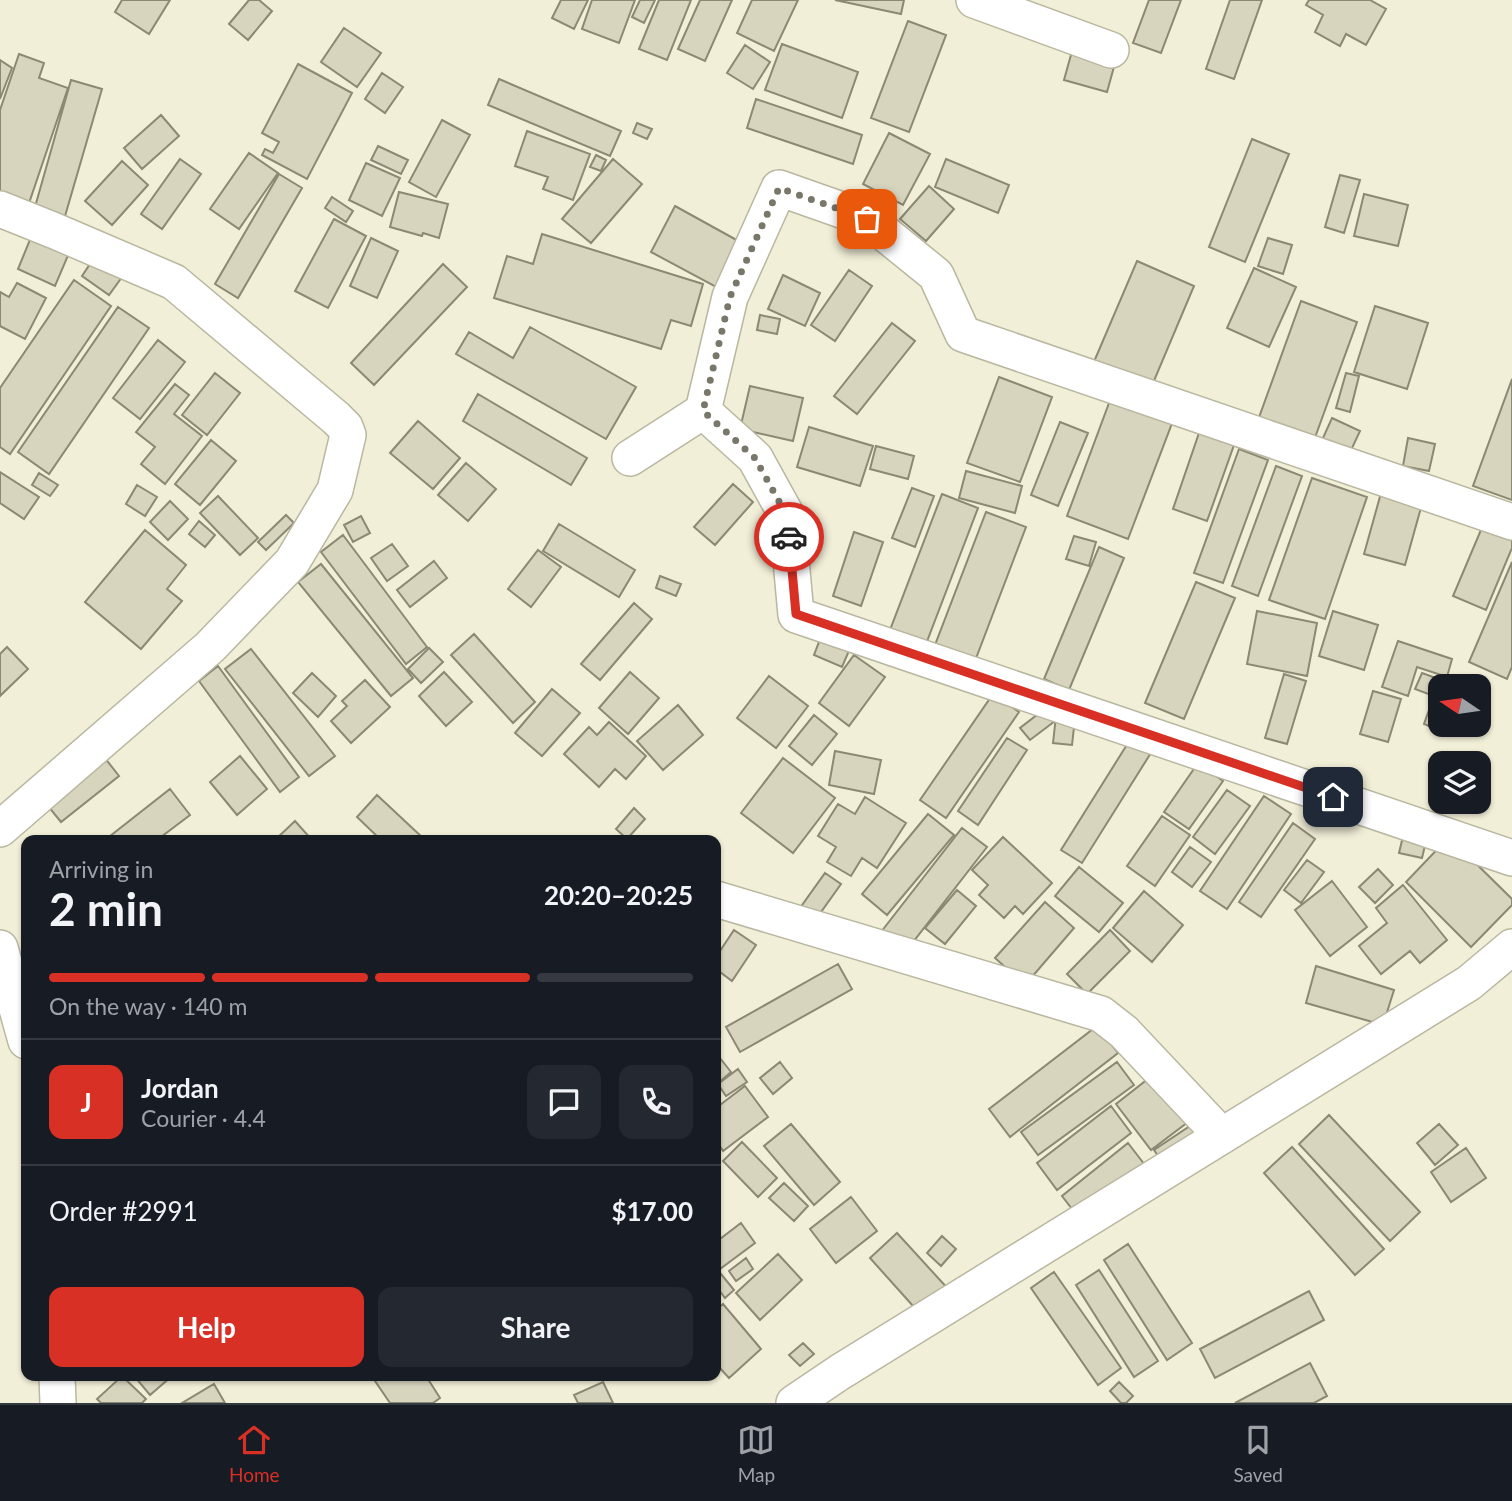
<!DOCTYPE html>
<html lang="en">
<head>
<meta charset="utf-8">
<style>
  body { margin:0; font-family:Lato,sans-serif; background:#242831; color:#f1f3f6; height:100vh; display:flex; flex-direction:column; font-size:26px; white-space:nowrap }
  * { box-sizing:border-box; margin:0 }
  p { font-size:23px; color:#9ea1a6 }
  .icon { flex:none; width:38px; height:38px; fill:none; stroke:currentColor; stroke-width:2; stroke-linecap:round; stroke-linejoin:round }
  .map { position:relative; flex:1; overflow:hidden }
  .sheet { position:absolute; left:21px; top:835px; width:700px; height:546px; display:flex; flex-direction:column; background:#171b24; border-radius:14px; box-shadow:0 2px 5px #0004 }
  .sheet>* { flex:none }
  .needle { width:46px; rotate:283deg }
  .controls { position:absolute; left:1428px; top:674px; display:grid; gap:14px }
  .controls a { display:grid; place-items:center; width:63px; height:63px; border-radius:14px; background:#171b24; box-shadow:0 2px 5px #0004; font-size:35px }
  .pin { position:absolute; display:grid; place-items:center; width:60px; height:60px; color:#fff; margin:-30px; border-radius:14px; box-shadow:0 4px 10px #0006 }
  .courier { position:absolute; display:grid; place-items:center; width:70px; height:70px; margin:-35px; border:5px solid #d93025; border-radius:50%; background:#fff; color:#222; box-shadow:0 2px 9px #0007 }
  .head em { font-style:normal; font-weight:700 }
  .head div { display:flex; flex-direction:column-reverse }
  .head { display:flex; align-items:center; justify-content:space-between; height:119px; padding:0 28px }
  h1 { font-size:46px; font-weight:700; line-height:52px }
  .bar { display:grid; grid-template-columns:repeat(4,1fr); gap:10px 7px; align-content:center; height:84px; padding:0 28px }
  .bar i { height:9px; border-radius:5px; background:#363941 }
  .bar .current { background:#d93025 }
  .bar p { grid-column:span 4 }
  .line { display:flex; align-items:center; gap:18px; padding:0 28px; border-top:2px solid #363941 }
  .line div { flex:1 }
  .round { display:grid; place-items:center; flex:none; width:74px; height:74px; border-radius:14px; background:#242831 }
  .action { display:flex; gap:14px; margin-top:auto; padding:14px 28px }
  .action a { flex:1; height:80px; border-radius:14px; background:#d93025; color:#fff; font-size:28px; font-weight:700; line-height:80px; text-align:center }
  .action a+a { background:#242831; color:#f1f3f6 }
  .menu { display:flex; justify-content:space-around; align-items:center; height:98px; border-top:2px solid #363941; background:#171b24; font-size:19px; color:#9ea1a6 }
  .menu a { display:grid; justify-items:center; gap:4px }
  .menu .current { color:#d93025 }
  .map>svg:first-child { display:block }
  .building { fill:#d8d5bf; stroke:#8b8873; stroke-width:2 }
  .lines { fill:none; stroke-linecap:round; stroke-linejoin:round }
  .minor-casing { stroke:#bab7a1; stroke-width:38 }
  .minor { stroke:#fff; stroke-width:35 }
  .done { stroke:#79776a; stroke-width:7; stroke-dasharray:0 12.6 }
  .route { stroke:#d93025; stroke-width:9 }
</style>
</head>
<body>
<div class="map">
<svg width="1512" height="1403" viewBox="0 0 1512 1403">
  <rect width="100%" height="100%" fill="#f2efd8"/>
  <path class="building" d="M122,0H170L149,34L115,12Z
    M249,0H259L272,11L248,40L229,24Z
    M561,0H588L574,29L552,18Z
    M592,0H635L619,43L582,29Z
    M640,0H655L644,23L632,17Z
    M659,0H691L667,60L639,49Z
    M700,0H732L705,61L678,49Z
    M752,0H798L774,51L737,33Z
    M835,0H904L901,14Z
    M1149,0H1181L1161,53L1133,43Z
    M1230,0H1262L1234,79L1206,69Z
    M1309,0H1370L1386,9L1366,45L1346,34L1340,46L1315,32L1323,15L1306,5Z
    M908,21L946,35L909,132L871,118Z
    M344,28L381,53L357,87L321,62Z
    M782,44L858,72L842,118L765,90Z
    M1074,44L1117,56L1107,92L1064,80Z
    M745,45L770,62L753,89L727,73Z
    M19,54L44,63L39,78L68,88L25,215L0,207V110Z
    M0,60L12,68L0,99Z
    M298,64L352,93L307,179L262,155L265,149L273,153L279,142L262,133Z
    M382,73L403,87L385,113L365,99Z
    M499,79L621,131L610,156L488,105Z
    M71,80L102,89L63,223L33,214Z
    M756,99L862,135L853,164L747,128Z
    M161,115L179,136L142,169L124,148Z
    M442,120L470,135L436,197L409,182Z
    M637,123L652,129L647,139L633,133Z
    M527,131L590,154L573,200L543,189L548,177L515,166Z
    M889,133L930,154L903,205L863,184Z
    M1252,139L1289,154L1245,262L1209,247Z
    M378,146L408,160L401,174L371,160Z
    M249,153L278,173L239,229L210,209Z
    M596,155L606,160L601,171L590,167Z
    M180,159L201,174L162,229L141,214Z
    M613,159L642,184L591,243L562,219Z
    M946,159L1009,185L998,213L935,187Z
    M122,161L148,185L112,225L85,201Z
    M366,163L400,178L382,216L349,200Z
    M279,174L302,188L238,298L215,284Z
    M1340,175L1360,180L1344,233L1325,227Z
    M929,186L954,209L926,241L900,219Z
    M399,192L448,204L439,238L423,233L422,236L390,227Z
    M1364,194L1408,205L1398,246L1354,236Z
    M332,197L353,211L346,222L325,208Z
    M675,206L742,243L718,288L651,252Z
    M334,219L366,236L328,308L295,291Z
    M34,230L72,246L55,286L18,269Z
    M542,234L703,284L691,326L671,320L661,349L494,298L507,256L533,264Z
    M371,238L398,251L377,298L350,286Z
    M1268,238L1292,245L1283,274L1258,266Z
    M94,258L122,277L109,295L82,276Z
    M1137,261L1194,286L1148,395L1090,371Z
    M443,264L467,287L374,385L351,363Z
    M1254,268L1296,287L1269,347L1227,328Z
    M849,270L872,286L835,341L811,325Z
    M783,275L820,293L805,326L768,309Z
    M74,280L111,306L10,454L0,447V388Z
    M17,283L46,298L25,339L0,326V292L9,297Z
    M1301,301L1357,322L1313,443L1257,423Z
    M1375,306L1428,323L1407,389L1354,372Z
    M118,307L149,328L49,474L18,452Z
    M760,315L780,319L777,334L757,330Z
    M892,323L915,341L857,414L834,396Z
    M530,327L636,387L606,439L456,354L469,332L513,358Z
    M158,340L185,362L140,419L113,398Z
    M215,373L240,393L207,435L182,415Z
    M1346,373L1359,376L1350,412L1336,408Z
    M999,377L1052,397L1020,482L967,463Z
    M1512,379V500L1473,486Z
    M175,384L189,395L174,414L202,436L165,484L141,464L155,447L136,432Z
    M750,386L803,398L793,441L740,429Z
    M478,394L587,458L571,485L463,421Z
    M1112,395L1174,418L1128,539L1067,516Z
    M1332,418L1360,431L1346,461L1318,449Z
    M418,421L460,458L433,489L390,453Z
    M1060,422L1088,433L1058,506L1031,495Z
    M809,427L873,446L860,486L797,467Z
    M1199,433L1234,445L1207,521L1173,509Z
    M1408,438L1435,444L1429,471L1403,466Z
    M211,440L236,461L200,505L175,484Z
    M876,446L914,456L908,479L870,469Z
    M1239,449L1268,460L1223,583L1194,573Z
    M466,463L496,489L468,521L438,495Z
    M1276,466L1302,476L1258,596L1232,586Z
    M966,471L1022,486L1015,513L959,498Z
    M0,472L39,497L24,519L0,503Z
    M39,473L58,485L50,496L32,485Z
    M1312,478L1367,497L1325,619L1269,600Z
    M733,484L753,502L715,545L694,527Z
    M137,485L157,497L145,516L126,504Z
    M912,488L934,496L915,547L892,538Z
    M1381,493L1422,504L1405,565L1364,554Z
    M942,494L978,508L926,644L890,630Z
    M218,496L258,538L240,555L200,513Z
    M170,501L188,519L168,540L150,522Z
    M986,512L1026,527L975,661L935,645Z
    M286,515L294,523L266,550L258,542Z
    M361,516L370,533L353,542L344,525Z
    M1486,518L1512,528V548L1486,610L1453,596Z
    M199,521L215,535L205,547L189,534Z
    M559,524L635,570L619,597L543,551Z
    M145,530L186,565L167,589L182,601L141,649L85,602Z
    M854,532L883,542L861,606L833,596Z
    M343,535L427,647L406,664L321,552Z
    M1074,536L1096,542L1089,566L1066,559Z
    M392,544L408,566L387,581L371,558Z
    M1099,547L1124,558L1069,690L1044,679Z
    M538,550L561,567L531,607L508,589Z
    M434,561L447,578L410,607L397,590Z
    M1512,562V667L1507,679L1469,662Z
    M321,564L413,678L391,696L298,582Z
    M660,576L681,584L676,596L656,588Z
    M1196,582L1235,598L1184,719L1145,703Z
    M634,603L652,619L600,680L581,664Z
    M1257,611L1317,623L1307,676L1247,664Z
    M1333,611L1378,625L1364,670L1319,656Z
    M474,634L535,702L513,723L451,655Z
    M822,634L851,646L842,667L814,655Z
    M1398,641L1452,659L1447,677L1417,667L1408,696L1382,687Z
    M7,647L28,669L0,696V654Z
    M429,648L443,662L421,683L408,669Z
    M251,649L335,756L309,776L225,669Z
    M854,655L885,677L849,726L819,703Z
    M218,666L299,777L280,792L199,681Z
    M444,672L472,702L446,726L419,696Z
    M630,672L659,698L628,734L599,708Z
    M312,673L336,696L318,717L293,693Z
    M1422,673L1458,686H1440V724H1444L1441,731L1424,724L1434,696L1415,689Z
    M1284,674L1306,681L1287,744L1265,738Z
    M769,676L808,706L776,748L737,718Z
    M365,680L390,707L351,743L331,721L347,706L342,701Z
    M552,689L580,713L542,756L515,733Z
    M1373,691L1401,699L1388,742L1360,734Z
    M993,694L1019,712L946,818L920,800Z
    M678,705L703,735L663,770L637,741Z
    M1046,708L1055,721L1030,740L1020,728Z
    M814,715L837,734L812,765L789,746Z
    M1056,716L1075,718L1072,745L1053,743Z
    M609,722L646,756L626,779L615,769L599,787L564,754L589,727L597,735Z
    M1133,735L1154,748L1082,863L1061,850Z
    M1007,738L1027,750L978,825L958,811Z
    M835,751L881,760L874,794L829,785Z
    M101,753L119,776L61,822L43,800Z
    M240,756L267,789L237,815L210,782Z
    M783,758L835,798L793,853L741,813Z
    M1198,763L1223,781L1189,829L1164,812Z
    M170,789L190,815L157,840H105Z
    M1227,790L1250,806L1215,854L1193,837Z
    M377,795L424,839V840H381L357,817Z
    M1264,796L1291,814L1227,909L1200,891Z
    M865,797L906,823L877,868L862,858L851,876L827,862L836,847L818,836L838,804L855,814Z
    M634,808L645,819L627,839L616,829Z
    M928,814L954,835L887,915L862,894Z
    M1162,816L1190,835L1155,886L1127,866Z
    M295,821L312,840H275Z
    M1293,823L1315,839L1261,917L1239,902Z
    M962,828L987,847L906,951L881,932Z
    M1404,832L1427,837L1422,858L1399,853Z
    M1003,837L1052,883L1023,914L1015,906L1004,918L979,895L988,885L972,870Z
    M1449,837L1512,899V905L1471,947L1406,882Z
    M1190,847L1211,862L1192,887L1172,872Z
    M1307,860L1324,872L1301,903L1284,890Z
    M1079,867L1123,903L1099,932L1055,896Z
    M1378,869L1393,885L1375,903L1359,887Z
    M825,873L841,884L811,926L795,915Z
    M1332,881L1367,927L1330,956L1295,910Z
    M1403,885L1447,940L1420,963L1410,951L1381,974L1359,946L1387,923L1376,908Z
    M957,890L976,906L945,944L925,928Z
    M1144,891L1183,925L1152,962L1113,928Z
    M1045,902L1074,928L1025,985L995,958Z
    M734,930L756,945L732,981L716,969V957Z
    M1110,930L1130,951L1087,994L1067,974Z
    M838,964L852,989L740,1052L726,1027Z
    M1316,966L1394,990L1383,1025L1306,1003Z
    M1097,1026L1118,1053L1010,1137L989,1109Z
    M716,1053L731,1072L716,1085Z
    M780,1062L792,1078L773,1094L760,1078Z
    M1117,1062L1134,1085L1038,1155L1021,1132Z
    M738,1069L747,1082L726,1096L718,1084Z
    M1153,1075L1188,1122L1151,1150L1116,1104Z
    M745,1086L768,1117L723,1151L716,1140V1108Z
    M1111,1106L1131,1133L1057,1190L1037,1163Z
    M1329,1115L1420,1212L1390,1241L1299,1144Z
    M791,1124L840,1182L814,1205L764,1146Z
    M1193,1124L1204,1141L1166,1167L1154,1150Z
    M1439,1124L1458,1145L1435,1165L1417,1143Z
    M742,1142L777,1178L758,1197L723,1161Z
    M1128,1143L1148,1169L1082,1222L1062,1196Z
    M1292,1147L1384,1249L1355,1275L1264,1173Z
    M1466,1148L1486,1178L1451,1202L1431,1172Z
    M784,1183L808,1206L794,1221L769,1198Z
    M851,1197L877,1231L836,1263L810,1229Z
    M741,1223L755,1243L716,1272V1242Z
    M897,1233L950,1291L922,1316L870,1258Z
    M942,1236L956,1249L941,1266L927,1253Z
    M1128,1244L1192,1343L1167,1360L1104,1260Z
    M778,1254L802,1280L760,1320L736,1293Z
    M746,1258L753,1269L736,1281L729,1271Z
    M1099,1270L1158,1361L1134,1377L1076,1285Z
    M1054,1272L1121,1368L1098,1385L1031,1288Z
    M721,1274L734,1290L725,1298L716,1286V1278Z
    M1309,1291L1324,1320L1215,1378L1200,1349Z
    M723,1304L761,1349L729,1378L719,1367L716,1370V1310Z
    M803,1343L814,1354L800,1366L789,1355Z
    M1310,1363L1327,1396L1314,1403H1235Z
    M122,1376L146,1399L142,1403H101L97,1399Z
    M138,1376H172L150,1395L135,1377Z
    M383,1376H426L440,1398L433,1403H390L375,1381Z
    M603,1382L613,1403H578L574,1395Z
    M1119,1382L1133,1396L1126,1403H1121L1110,1391Z
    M214,1384L225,1403H182Z"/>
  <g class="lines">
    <defs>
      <path id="minor" d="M974,0L1111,50
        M0,209L55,231L174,282L336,418L345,427L348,435L335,490L292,562L210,647L0,829
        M703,411L755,458L787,516L796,615L1512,858
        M630,458L703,411L730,297L779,188L867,219L936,275L963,334L1512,522
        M716,899L1101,1014L1124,1032L1222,1136
        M0,948L26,1041
        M57,1376L58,1403
        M794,1403L840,1372L1469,983L1512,947"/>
    </defs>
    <use href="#minor" class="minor-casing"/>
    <use href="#minor" class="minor"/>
  </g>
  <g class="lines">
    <path class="done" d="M789,537L787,516L755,458L703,411L730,297L779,188L867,219"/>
    <path class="route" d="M789,537L796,614L1333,797"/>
  </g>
</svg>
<div class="controls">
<a><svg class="needle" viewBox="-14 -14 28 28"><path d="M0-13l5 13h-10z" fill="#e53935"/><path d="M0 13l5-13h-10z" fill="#9ea1a6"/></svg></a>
<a><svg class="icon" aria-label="layers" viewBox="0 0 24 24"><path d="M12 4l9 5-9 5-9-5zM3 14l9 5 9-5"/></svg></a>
</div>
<div class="pin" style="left:867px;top:219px;background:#ea580c"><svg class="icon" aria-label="bag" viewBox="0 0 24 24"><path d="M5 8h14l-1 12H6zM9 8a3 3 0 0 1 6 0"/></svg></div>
<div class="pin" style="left:1333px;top:797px;background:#1f2937"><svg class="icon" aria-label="home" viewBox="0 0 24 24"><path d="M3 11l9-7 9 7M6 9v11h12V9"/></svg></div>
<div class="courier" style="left:789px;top:537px"><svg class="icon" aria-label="car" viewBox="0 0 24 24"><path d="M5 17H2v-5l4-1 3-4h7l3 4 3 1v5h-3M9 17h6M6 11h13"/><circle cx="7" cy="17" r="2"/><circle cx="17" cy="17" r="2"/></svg></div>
<section class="sheet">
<div class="head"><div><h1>2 min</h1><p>Arriving in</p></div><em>20:20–20:25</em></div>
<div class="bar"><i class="current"></i><i class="current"></i><i class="current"></i><i></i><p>On the way · 140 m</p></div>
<div class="line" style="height:126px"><b class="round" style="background:#d93025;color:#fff">J</b><div><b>Jordan</b><p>Courier · 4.4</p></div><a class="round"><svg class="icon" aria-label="chat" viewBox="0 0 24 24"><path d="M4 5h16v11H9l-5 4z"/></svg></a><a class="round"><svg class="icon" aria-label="phone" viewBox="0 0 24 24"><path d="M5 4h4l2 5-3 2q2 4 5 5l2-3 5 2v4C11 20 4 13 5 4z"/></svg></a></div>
<div class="line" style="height:91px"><div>Order #2991</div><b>$17.00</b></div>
<div class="action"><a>Help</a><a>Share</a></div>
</section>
</div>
<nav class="menu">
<a class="current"><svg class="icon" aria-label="home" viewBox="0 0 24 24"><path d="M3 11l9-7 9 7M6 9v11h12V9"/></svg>Home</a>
<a><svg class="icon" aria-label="map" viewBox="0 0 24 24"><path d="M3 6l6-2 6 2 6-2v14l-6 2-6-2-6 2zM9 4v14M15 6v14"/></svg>Map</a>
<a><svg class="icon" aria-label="saved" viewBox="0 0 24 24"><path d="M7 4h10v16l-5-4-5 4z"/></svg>Saved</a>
</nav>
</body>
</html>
